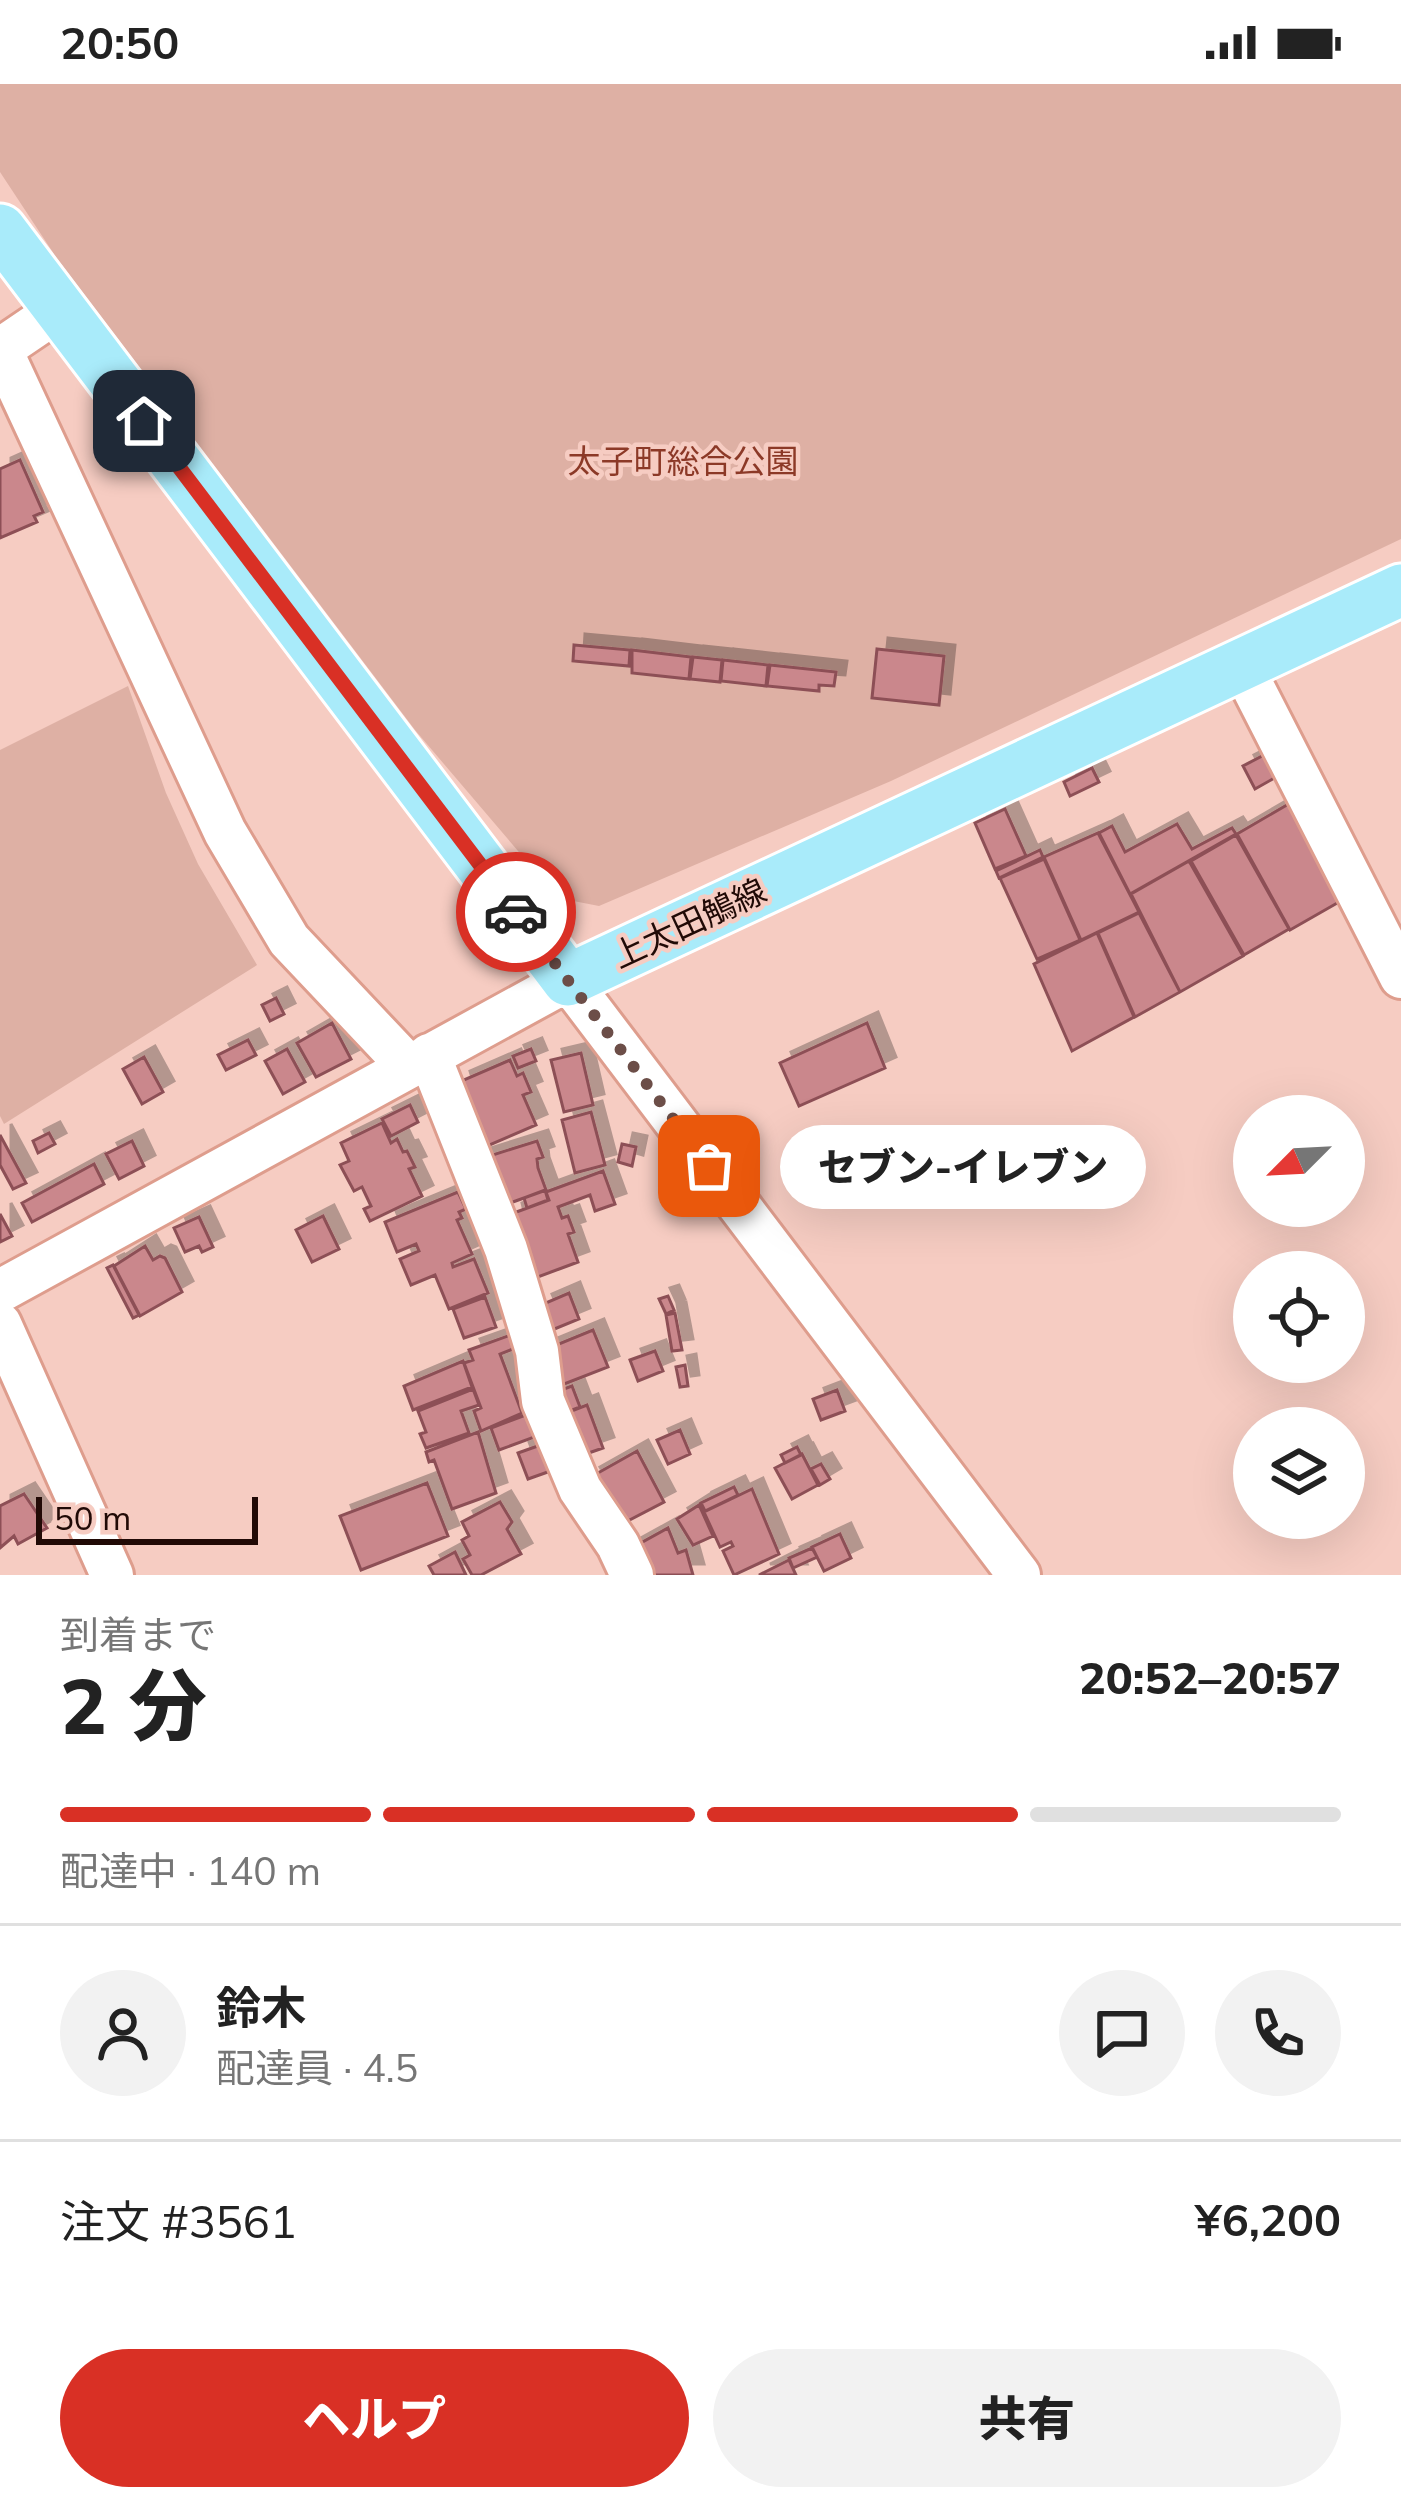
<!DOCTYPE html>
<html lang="ja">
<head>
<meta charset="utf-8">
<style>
  body { margin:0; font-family:Mulish,"Noto Sans JP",sans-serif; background:#f2f2f2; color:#222; height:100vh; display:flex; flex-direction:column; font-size:45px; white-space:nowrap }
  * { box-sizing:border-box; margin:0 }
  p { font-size:39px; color:#767676 }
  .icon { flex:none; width:66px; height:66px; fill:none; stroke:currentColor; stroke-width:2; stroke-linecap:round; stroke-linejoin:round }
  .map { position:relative; height:1491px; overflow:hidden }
  .drawer { display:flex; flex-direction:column; background:#fff; flex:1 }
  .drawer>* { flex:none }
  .needle { width:78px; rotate:246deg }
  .controls { position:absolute; left:1233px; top:1011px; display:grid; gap:24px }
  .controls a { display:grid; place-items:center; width:132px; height:132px; border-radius:50%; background:#fff; box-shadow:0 12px 48px #0002; font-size:60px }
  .scale { position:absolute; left:36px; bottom:30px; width:222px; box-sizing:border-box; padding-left:12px; border:6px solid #210a06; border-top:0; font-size:33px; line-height:42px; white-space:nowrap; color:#210a06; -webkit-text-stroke:9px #f6ccc2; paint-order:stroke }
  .pin { position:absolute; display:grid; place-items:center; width:102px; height:102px; color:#fff; margin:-51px; border-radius:24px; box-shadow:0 6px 18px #0006 }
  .courier { position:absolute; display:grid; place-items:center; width:120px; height:120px; margin:-60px; border:9px solid #d93025; border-radius:50%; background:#fff; color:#222; box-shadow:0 3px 15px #0007 }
  .bubble { position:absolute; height:84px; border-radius:42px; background:#fff; box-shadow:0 12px 48px #0002; font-size:39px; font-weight:800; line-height:84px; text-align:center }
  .headline em { font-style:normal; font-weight:800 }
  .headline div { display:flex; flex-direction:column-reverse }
  .headline { display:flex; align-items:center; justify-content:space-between; height:204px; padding:0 60px }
  h1 { font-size:78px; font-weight:800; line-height:90px }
  .bar { display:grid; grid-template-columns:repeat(4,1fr); gap:18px 12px; align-content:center; height:144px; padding:0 60px }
  .bar i { height:15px; border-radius:9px; background:#e0e0e0 }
  .bar .selected { background:#d93025 }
  .bar p { grid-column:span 4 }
  .line { display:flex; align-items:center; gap:30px; padding:0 60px; border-top:3px solid #e0e0e0 }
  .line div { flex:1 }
  .round { display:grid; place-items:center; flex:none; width:126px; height:126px; border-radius:63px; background:#f2f2f2 }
  .button { display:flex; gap:24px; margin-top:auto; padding:24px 60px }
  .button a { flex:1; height:138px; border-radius:72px; background:#d93025; color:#fff; font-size:48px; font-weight:800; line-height:138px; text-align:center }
  .button a+a { background:#f2f2f2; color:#222 }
  .status { display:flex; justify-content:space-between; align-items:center; height:84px; padding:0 60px; background:#fff; direction:ltr }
  .status svg { height:33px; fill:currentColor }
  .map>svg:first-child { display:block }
  .green { fill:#deb0a4 }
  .building { fill:#ca878c; stroke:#8d5056; stroke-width:3; filter:url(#shadow) }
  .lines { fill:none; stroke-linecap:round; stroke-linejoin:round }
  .minor-casing { stroke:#de9d8d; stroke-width:48 }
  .major-casing { stroke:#fff; stroke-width:57 }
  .minor { stroke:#fff; stroke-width:42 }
  .major { stroke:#a9ebfa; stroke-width:51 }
  .done { stroke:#6c4e48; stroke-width:12; stroke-dasharray:0 21.6 }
  .route { stroke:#d93025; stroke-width:15 }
  .labels { text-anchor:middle; stroke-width:9; stroke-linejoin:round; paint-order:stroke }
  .park-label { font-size:33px; fill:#8c3927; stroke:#f6ccc2 }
  .street-label { font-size:33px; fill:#210a06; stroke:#f6ccc2 }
</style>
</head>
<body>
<div class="status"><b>20:50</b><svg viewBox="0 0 49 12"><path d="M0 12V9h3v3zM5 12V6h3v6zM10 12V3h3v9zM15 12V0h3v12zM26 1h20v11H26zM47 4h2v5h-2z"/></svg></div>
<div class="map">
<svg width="1401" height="1491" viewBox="0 0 1401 1491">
  <defs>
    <filter id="shadow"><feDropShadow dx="11" dy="-11" stdDeviation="0" flood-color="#0004"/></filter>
  </defs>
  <rect width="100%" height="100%" fill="#f6ccc2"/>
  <path class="green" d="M0,0H1401V455L891,697L599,822L558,814L415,646L56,173L0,88Z
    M128,602L166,709L198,780L257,881L4,1040L0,1032V666Z"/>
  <path class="building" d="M20,376L43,428L34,432L37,438L0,454V385Z
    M574,561L630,566L629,582L573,577Z
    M877,565L944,572L939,621L872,614Z
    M632,566L691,573L689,595L632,589Z
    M693,573L722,576L720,598L690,595Z
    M723,576L768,581L766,602L721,597Z
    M770,581L836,588L834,602L819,601V607L767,602Z
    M1266,670L1278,692L1255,705L1243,682Z
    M1092,684L1099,698L1070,712L1064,698Z
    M1292,718L1346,814L1290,846L1237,750Z
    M1005,725L1026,772L995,785L975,739Z
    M1177,740L1192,765L1232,744L1236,750L1130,810L1099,749L1112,742L1125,768Z
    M1098,749L1139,828L1081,856L1044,773Z
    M1236,751L1289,845L1244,871L1191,777Z
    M1040,766L1043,773L999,794L996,787Z
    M1044,775L1080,856L1037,875L1000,794Z
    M1189,777L1243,872L1180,908L1131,810Z
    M1139,829L1180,908L1135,933L1098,849Z
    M1097,849L1134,933L1072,967L1034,880Z
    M276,914L284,930L270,937L262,921Z
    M332,939L351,975L316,993L297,959Z
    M867,939L885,984L799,1022L780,979Z
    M248,956L256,971L226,986L218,971Z
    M287,965L305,998L283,1010L265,977Z
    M531,965L536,977L518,984L513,972Z
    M581,969L593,1021L564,1028L551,976Z
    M144,973L163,1008L142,1020L123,985Z
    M510,976L517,992L523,989L531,1008L523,1011L536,1041L478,1066L470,1045L480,1041L477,1035L471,1037L459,998Z
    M410,1021L418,1038L391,1052L382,1035Z
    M591,1028L605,1081L575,1089L562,1036Z
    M382,1039L391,1059L397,1055L403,1068L407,1067L415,1083L409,1085L422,1112L370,1137L364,1125L371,1122L362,1103L354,1107L340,1081L349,1077L341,1059Z
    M49,1049L55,1060L38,1069L33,1057Z
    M0,1051L26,1099L13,1105L0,1081Z
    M132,1057L144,1082L119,1095L106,1070Z
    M537,1057L543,1073L537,1075L538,1084L546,1106L499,1123L480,1075Z
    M622,1060L636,1063L632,1082L618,1078Z
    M94,1080L104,1100L32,1138L22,1119Z
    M603,1087L615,1120L595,1127L590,1111L558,1123L562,1134L568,1132L574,1148L568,1150L578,1178L527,1197L511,1130L549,1116L546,1108Z
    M545,1106L548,1116L527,1124L524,1114Z
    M458,1108L466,1125L459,1128L462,1134L457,1136L472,1170L452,1179L453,1183L474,1175L488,1209L449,1225L435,1191L411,1201L400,1175L419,1167L416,1160L397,1168L385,1138Z
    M0,1130L12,1152L0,1158Z
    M323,1132L339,1165L312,1178L296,1146Z
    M199,1133L213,1163L202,1168L199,1162L185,1168L174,1144Z
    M145,1162L153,1176L160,1172L165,1174L182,1208L140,1232L114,1182Z
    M113,1181L139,1231L133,1234L107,1184Z
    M569,1209L579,1235L552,1246L541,1221Z
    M668,1212L674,1226L666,1230L659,1215Z
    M485,1213L496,1243L464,1254L453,1225Z
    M675,1229L682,1266L672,1267L666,1231Z
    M593,1246L608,1283L559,1302L544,1266Z
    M519,1248L523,1261L500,1270L522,1329L481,1347L474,1327L481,1324L464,1279L473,1276L469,1266Z
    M655,1267L663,1287L638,1297L630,1276Z
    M463,1277L472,1303L413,1326L404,1302Z
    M685,1281L688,1302L680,1303L676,1283Z
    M572,1302L580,1323L562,1330L553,1309Z
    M473,1305L479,1321L461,1327L469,1349L426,1364L420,1350L426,1348L418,1327Z
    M837,1306L845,1327L821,1336L813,1315Z
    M587,1321L603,1364L577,1373L561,1331Z
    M531,1329L540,1351L499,1366L491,1344Z
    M680,1346L690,1370L668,1380L657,1356Z
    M478,1348L496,1409L452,1425L434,1376L429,1378L426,1368Z
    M549,1358L559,1384L528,1395L518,1369Z
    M797,1363L801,1371L785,1379L781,1371Z
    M637,1367L664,1418L618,1442L589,1394Z
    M802,1370L818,1401L792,1415L775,1384Z
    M821,1380L830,1395L820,1401L811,1385Z
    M427,1399L448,1452L361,1486L340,1432Z
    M734,1403L738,1411L705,1427L701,1419Z
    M752,1405L779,1470L734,1491L723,1467L733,1462L731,1458L720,1463L704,1428Z
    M24,1410L47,1444L18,1460L14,1452L0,1464V1422Z
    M500,1418L512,1438L507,1445L521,1470L481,1491H472L463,1475L470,1471L462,1456L469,1452L462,1438Z
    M699,1421L713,1452L693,1461L677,1435Z
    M668,1444L678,1469L686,1466L693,1491H642L630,1465Z
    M840,1450L851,1474L824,1487L812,1463Z
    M812,1464L817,1473L793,1484L789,1474Z
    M455,1468L466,1491H434L429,1482Z
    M789,1476L796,1491H759Z"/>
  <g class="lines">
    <defs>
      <path id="minor" d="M0,264L225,748L289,856L409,983
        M1,265L60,225
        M1241,580L1401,893
        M429,971L506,1165L537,1267L543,1317L580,1405L618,1461L632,1491
        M0,1207L568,896L1019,1491
        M0,1240L112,1491"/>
      <path id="major" d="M0,146L568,896L1401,506"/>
    </defs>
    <use href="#minor" class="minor-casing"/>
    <use href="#major" class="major-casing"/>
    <use href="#minor" class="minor"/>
    <use href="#major" class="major"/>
  </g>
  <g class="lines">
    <path class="done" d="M516,828L709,1082"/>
    <path class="route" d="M144,337L516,828"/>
  </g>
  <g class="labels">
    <g class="park-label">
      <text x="683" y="389">太子町総合公園</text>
    </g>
    <g class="street-label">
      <text transform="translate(689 839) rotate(-25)" y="12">上太田鵤線</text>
    </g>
  </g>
</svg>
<div class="controls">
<a><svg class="needle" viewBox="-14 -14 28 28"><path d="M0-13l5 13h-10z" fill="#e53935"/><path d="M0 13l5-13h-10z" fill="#767676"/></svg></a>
<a><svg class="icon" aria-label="locate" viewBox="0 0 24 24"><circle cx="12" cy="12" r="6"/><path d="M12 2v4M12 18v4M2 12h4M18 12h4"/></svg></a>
<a><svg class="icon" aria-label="layers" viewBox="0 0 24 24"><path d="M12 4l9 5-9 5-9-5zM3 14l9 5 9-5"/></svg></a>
</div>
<div class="scale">50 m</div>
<div class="pin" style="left:709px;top:1082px;background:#ea580c"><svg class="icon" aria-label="bag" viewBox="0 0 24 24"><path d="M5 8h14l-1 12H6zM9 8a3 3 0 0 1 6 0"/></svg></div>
<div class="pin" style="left:144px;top:337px;background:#1f2937"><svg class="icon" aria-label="home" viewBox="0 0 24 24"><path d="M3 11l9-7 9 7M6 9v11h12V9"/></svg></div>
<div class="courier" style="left:516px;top:828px"><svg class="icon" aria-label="car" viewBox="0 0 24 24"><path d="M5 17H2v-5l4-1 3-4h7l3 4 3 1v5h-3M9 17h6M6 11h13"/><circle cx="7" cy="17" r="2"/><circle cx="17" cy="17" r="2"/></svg></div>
<div class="bubble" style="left:780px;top:1041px;width:366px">セブン-イレブン</div>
</div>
<section class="drawer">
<div class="headline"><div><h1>2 分</h1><p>到着まで</p></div><em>20:52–20:57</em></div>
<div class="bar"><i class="selected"></i><i class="selected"></i><i class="selected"></i><i></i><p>配達中 · 140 m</p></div>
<div class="line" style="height:216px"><a class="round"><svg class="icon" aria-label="person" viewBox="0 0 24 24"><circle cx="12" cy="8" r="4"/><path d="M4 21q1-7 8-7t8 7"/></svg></a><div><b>鈴木</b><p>配達員 · 4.5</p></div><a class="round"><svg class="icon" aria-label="chat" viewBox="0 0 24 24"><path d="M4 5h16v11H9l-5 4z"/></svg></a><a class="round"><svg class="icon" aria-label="phone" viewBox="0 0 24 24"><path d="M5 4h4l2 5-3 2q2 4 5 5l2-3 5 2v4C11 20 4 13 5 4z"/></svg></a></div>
<div class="line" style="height:156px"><div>注文 #3561</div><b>¥6,200</b></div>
<div class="button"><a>ヘルプ</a><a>共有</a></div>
</section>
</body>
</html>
